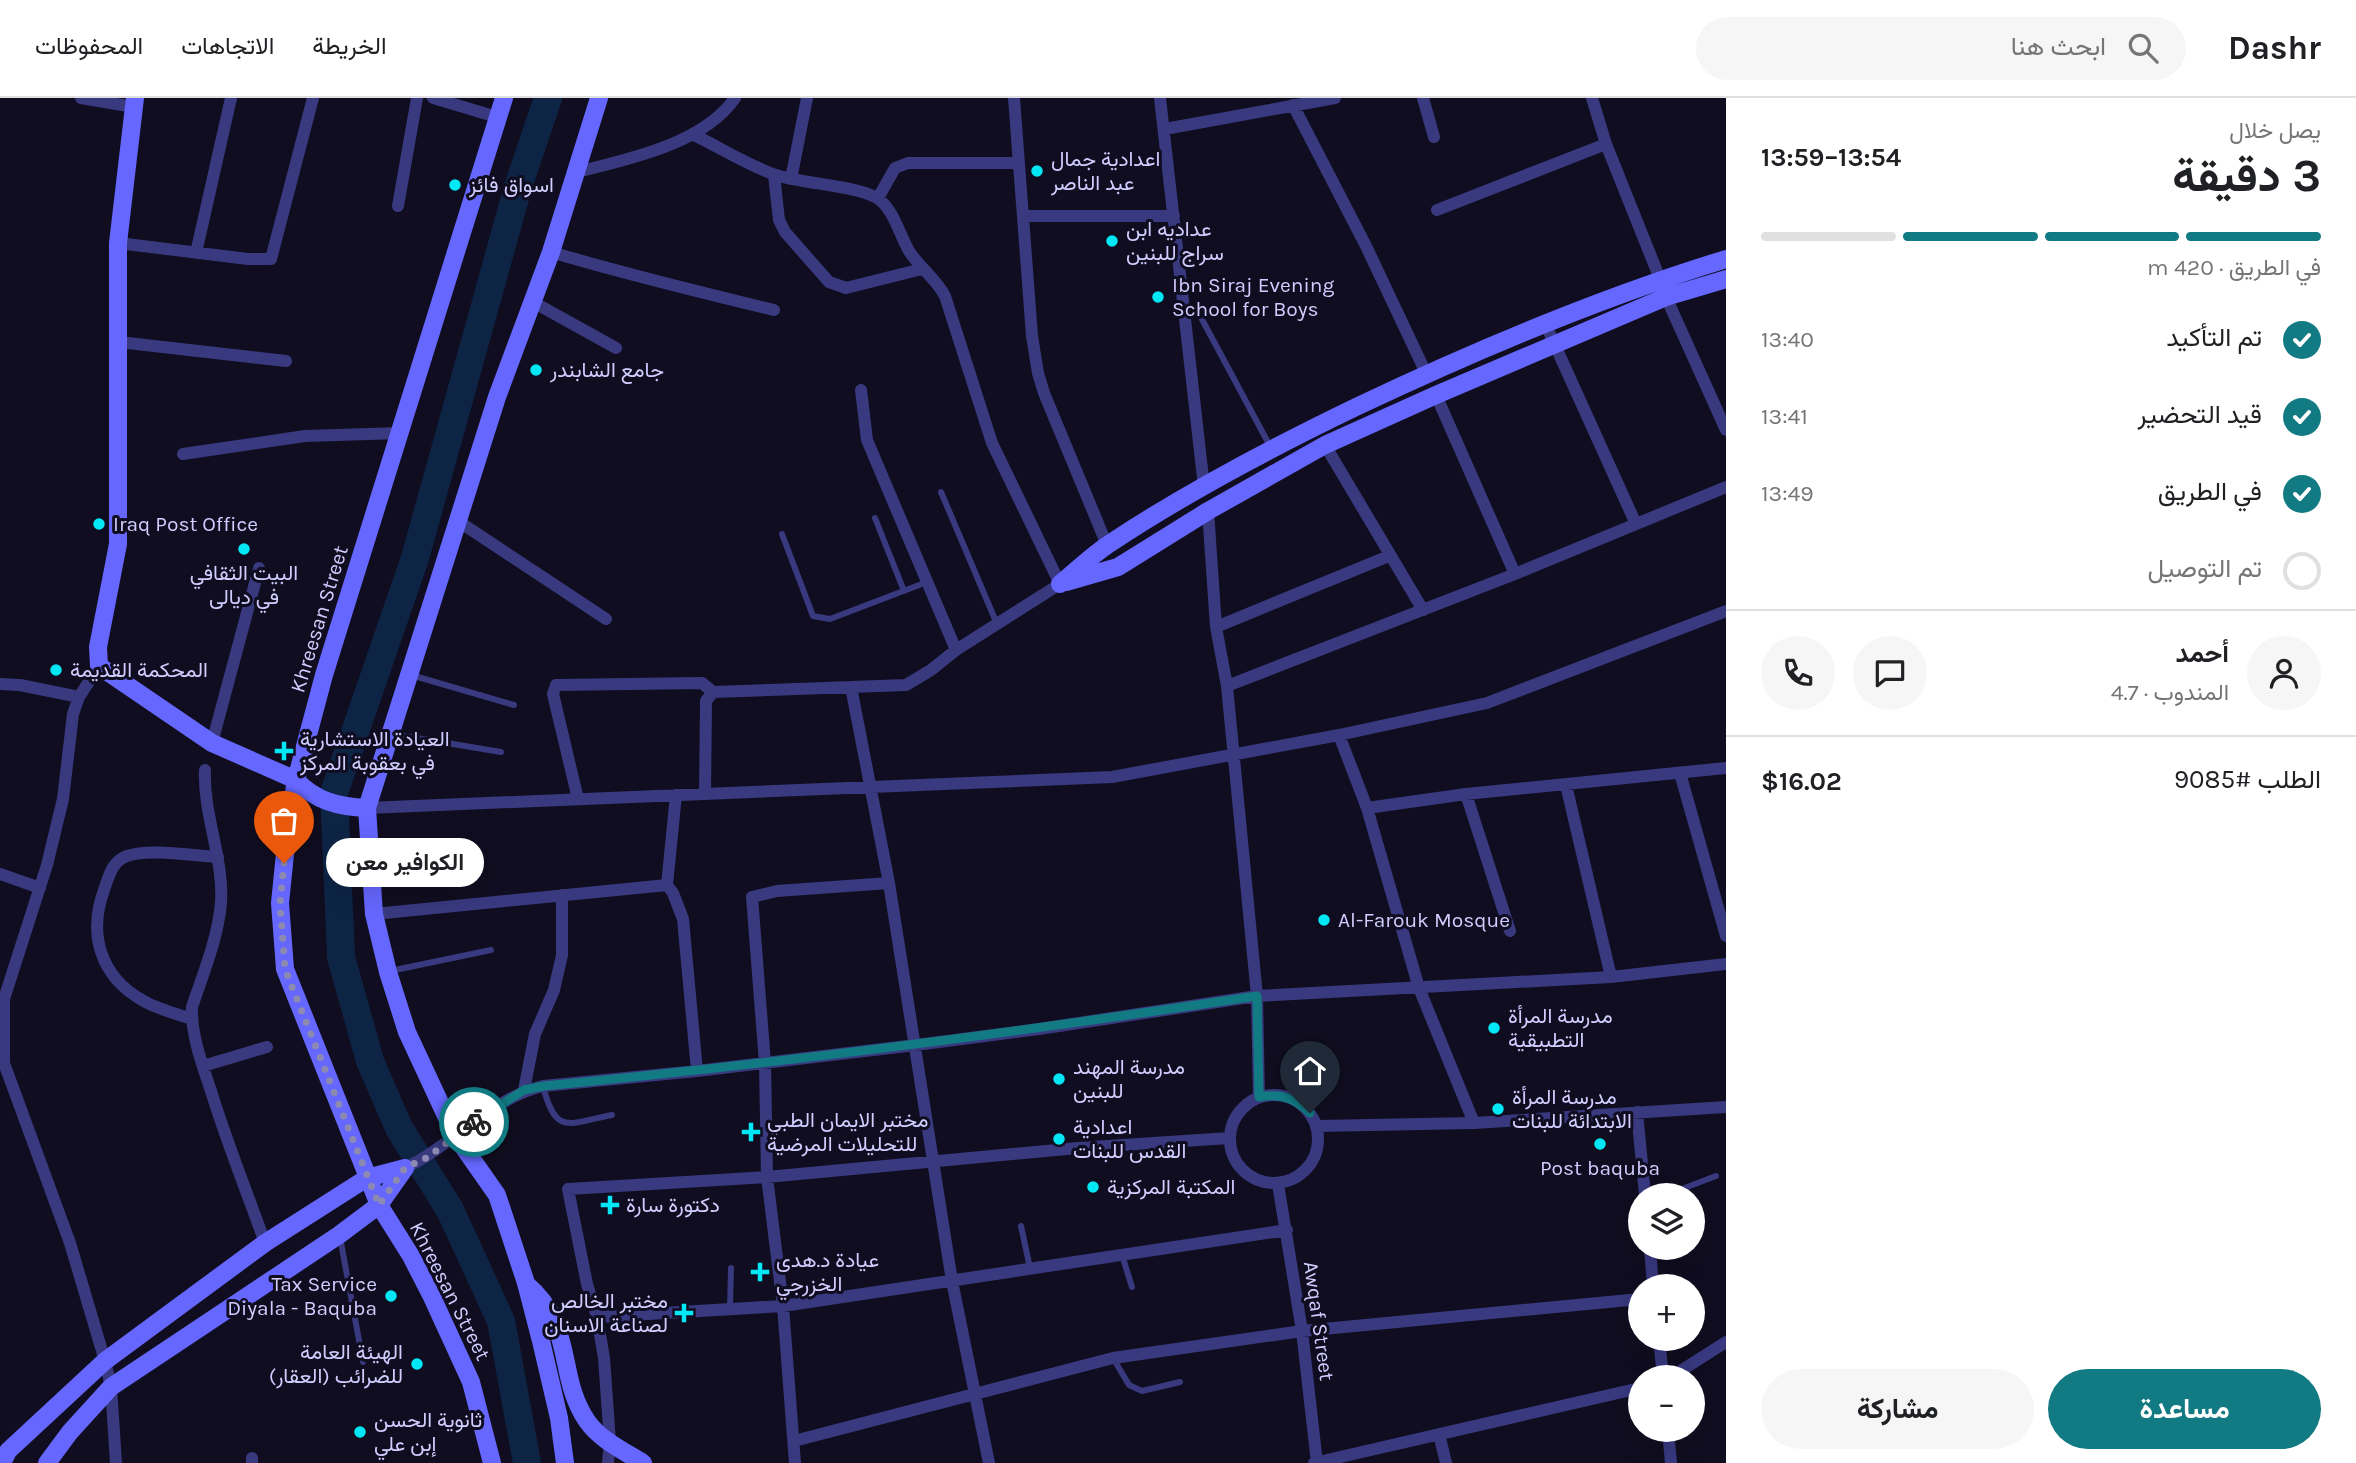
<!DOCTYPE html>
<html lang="ar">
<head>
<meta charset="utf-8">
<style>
  body { margin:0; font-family:Karla,Vazirmatn,sans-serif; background:#f6f6f6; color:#202124; direction:rtl; height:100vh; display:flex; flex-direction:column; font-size:26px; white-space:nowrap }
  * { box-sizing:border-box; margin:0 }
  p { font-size:23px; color:#757577 }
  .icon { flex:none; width:38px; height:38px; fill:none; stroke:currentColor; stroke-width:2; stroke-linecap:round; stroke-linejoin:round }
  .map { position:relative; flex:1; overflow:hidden; direction:ltr }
  .drawer { display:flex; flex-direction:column; background:#fff; width:630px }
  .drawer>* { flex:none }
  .fabs { position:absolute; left:1628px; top:1085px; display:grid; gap:14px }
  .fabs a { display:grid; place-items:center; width:77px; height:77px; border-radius:50%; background:#fff; box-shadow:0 7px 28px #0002; font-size:35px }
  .pin { position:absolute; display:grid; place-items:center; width:60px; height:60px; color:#fff; margin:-72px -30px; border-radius:50% 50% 50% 0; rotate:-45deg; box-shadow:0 0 7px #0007 }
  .pin .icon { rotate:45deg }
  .courier { position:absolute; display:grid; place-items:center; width:70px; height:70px; margin:-35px; border:5px solid #127a82; border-radius:50%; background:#fff; color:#222; box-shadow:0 2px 9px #0007 }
  .bubble { position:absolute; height:49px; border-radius:24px; background:#fff; box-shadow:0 7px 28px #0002; font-size:23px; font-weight:700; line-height:49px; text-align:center; direction:rtl }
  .head em { font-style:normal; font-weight:700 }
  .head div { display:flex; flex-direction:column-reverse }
  .head { display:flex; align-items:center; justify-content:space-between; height:119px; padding:0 35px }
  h1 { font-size:46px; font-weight:700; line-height:52px }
  .bar { display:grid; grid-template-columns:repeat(4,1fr); gap:10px 7px; align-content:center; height:84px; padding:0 35px }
  .bar i { height:9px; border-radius:5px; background:#e0e0e0 }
  .bar .current { background:#127a82 }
  .bar p { grid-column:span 4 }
  .line { display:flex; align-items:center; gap:18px; padding:0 35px; border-top:2px solid #e0e0e0 }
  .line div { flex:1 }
  .round { display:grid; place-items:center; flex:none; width:74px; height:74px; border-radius:37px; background:#f6f6f6 }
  ol { padding:0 35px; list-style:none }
  li { display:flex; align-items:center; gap:21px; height:77px }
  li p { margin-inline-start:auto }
  li .icon { padding:7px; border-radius:50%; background:#127a82; color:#fff; stroke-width:4 }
  li:last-child { color:#757577 }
  li i { width:38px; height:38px; border:4px solid #e0e0e0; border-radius:50% }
  .primary-button { display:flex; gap:14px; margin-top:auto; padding:14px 35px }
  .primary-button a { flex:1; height:80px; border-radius:42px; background:#127a82; color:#fff; font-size:28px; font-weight:700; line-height:80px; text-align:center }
  .primary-button a+a { background:#f6f6f6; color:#202124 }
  header { display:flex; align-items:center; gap:42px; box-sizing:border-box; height:98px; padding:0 35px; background:#fff; border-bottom:2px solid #e0e0e0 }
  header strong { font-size:33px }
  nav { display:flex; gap:38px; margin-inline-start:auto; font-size:24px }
  .search { width:490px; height:63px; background:#f6f6f6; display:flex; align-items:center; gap:18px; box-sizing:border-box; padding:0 24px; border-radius:38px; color:#757577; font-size:26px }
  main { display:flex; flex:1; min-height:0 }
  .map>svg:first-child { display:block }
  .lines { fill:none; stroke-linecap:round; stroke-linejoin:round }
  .river { stroke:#0d2445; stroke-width:28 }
  .lane { stroke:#38397f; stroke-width:6 }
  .street { stroke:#38397f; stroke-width:12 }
  .secondary { stroke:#6567fe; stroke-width:18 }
  .done { stroke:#8d8ab1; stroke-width:7; stroke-dasharray:0 12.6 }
  .route { stroke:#127a82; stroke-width:9 }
  .poi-dot { fill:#02e7f5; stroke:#100d20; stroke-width:2.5 }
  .labels { text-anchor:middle; stroke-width:6; stroke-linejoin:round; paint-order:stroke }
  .poi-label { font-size:21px; fill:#d1cdff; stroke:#100d20; text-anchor:start }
  .street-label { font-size:21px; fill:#d1cdff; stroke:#100d20 }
</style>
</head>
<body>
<header>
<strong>Dashr</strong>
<div class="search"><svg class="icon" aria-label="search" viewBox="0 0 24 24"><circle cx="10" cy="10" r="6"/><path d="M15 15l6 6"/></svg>ابحث هنا</div>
<nav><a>الخريطة</a><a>الاتجاهات</a><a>المحفوظات</a></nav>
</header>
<main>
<section class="drawer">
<div class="head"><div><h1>3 دقيقة</h1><p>يصل خلال</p></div><em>13:54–13:59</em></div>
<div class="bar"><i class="current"></i><i class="current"></i><i class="current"></i><i></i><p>في الطريق · 420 m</p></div>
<ol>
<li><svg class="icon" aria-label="check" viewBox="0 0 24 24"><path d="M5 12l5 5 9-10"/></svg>تم التأكيد<p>13:40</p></li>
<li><svg class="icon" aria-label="check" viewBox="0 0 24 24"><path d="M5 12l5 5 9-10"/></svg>قيد التحضير<p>13:41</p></li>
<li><svg class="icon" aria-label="check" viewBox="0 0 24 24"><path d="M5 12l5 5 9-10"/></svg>في الطريق<p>13:49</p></li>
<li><i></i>تم التوصيل</li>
</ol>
<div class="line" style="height:126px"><a class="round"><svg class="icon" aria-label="person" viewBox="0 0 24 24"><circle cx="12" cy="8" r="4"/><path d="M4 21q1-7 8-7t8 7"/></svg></a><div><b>أحمد</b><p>المندوب · 4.7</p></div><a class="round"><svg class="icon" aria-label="chat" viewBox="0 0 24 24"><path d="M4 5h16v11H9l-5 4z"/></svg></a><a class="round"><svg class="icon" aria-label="phone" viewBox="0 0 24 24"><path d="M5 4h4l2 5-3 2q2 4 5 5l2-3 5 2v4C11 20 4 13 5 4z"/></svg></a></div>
<div class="line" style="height:91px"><div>الطلب #9085</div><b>$16.02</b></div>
<div class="primary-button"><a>مساعدة</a><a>مشاركة</a></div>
</section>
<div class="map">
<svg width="1726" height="1365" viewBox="0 0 1726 1365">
  <rect width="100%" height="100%" fill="#100d20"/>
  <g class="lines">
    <path class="river" d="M527,1365L501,1223L450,1112L399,1030L370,963L341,859L334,695L415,460L518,89L548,0"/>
    <path class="lane" d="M1184,210L1197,212L1271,350
      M941,394L997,526
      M875,420L904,493
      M782,436L813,518L830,521L927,484
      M411,577L514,607
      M393,636L501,654
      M390,873L491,852
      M543,988C556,1039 569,1025 612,1017
      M1666,1097L1716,1078
      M1021,1128L1030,1170
      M340,1139L363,1264
      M1122,1157L1132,1189
      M730,1211L731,1170
      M1113,1260L1129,1287L1142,1293L1180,1284"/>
    <path class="street" d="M81,0L134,9
      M433,0L497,19
      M1014,0L1032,238L1038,275L1044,295L1107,447
      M1160,0L1204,389
      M1423,0L1434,39
      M1592,0L1606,46L1660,181
      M1293,7L1366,148L1426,275
      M1165,31L1335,0
      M577,74C629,61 703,46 735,0
      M774,77L779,122L785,134L829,184L846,190L922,171
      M791,81L807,0
      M878,100L895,70L908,65H1018
      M398,108L417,0
      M1437,112L1606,46
      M1024,118H1174
      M118,145L248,161H271L313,0
      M551,154C625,176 699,194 774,212
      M196,155L231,0
      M1666,199L1726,332
      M533,204L616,250
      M1545,225L1636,426
      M119,244L286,263
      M861,292L867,342L956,552
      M1436,297L1515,476
      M1325,347L1423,512
      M183,356L305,338L401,335
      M1208,413L1216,529L1227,588L1257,898L1259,999
      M458,423L606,521
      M1216,529L1389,458
      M99,568L79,599L73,616L63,701L47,767L4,901V965L70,1145L105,1263L111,1289L116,1365
      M0,586L20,587L79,599
      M1227,588L1515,476L1726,389
      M851,589L889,785L952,1183L989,1365
      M1339,637L1367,710L1419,890L1474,1025
      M212,645L259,470
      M205,672C203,717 224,760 221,805C218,840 203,876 192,909C191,937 202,966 211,993C227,1045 247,1094 265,1145
      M1680,675L1726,838
      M1566,687L1611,879
      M705,695L706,603L713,594
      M1466,696L1510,833
      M676,697L667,787L673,795L683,821L697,973
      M578,701L553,596L556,587L702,585L713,594L906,587L931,572L956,552L1060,486L992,345L945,198C936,181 920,170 909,153C899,136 893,108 875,99C851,87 804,86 776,77C749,68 719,49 694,37
      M367,710L1112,679L1339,637L1487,605L1726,513
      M1367,710L1466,696L1726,670
      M0,776L40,790
      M374,816L667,787
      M192,921C175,915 156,911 142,902C100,878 88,836 104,792C109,778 112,763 127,758C150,750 193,758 218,759
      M203,968L267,949
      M524,992L535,936L554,892L562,857V797
      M1230 1041a44 44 0 1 1 88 0a44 44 0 1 1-88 0Z
      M1637,1014L1645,1097
      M1317,1028L1474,1025L1726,1009
      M405,1070C453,1047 491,1000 543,988L697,973L916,947L1039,931L1257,898L1611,879L1726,866
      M1278,1086L1302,1233L1317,1365
      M1650,1150L1653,1188
      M597,1219L783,1208L1287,1132
      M1659,1241L1663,1279
      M1671,1279L1726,1244
      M1668,1332L1671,1365
      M1439,1336L1446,1365
      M794,1343L1113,1260L1302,1233L1640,1201
      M252,1360V1365
      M608,1365L610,1344L604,1260L597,1219L587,1186L568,1091L767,1079L1078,1050L1229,1040
      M795,1365L783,1208L767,1079L765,965L752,799L777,793L889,785
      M1314,1365L1640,1290"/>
    <path class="secondary" d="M135,0L118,145V446L98,549L99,568L212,645L296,682C315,703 339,709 367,710
      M1066,484L1118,469L1208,413L1325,347L1436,297L1666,199L1726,181
      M1060,486C1076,473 1092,457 1109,446C1187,394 1271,350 1356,309C1476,252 1599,200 1726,161
      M526,1186C576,1228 556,1278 587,1323C600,1342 624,1353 643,1365
      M2,1365L8,1353L105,1263L265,1145L367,1080L405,1070
      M47,1365L70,1334L111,1289L339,1137L379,1107L405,1070
      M492,1365L471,1284L432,1199L411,1158L379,1107L285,871L280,805L286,746L296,682L324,577L504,0
      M565,1365L559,1320L541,1243L526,1185L497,1097L455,1037L407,934L388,874L374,816L367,710L497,299L551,154L599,0"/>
  </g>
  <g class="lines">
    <path class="done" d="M284,765L280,805L285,871L379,1107L405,1070L428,1059L474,1024"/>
    <path class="route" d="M474,1024L524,992L544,988C782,965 1020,934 1257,898L1259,999C1281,995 1295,1000 1310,1015"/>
  </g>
  <g class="poi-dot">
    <circle cx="1037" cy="73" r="7"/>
    <circle cx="455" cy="87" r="7"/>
    <circle cx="1112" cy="143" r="7"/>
    <circle cx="1158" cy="199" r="7"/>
    <circle cx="536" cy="272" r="7"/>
    <circle cx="99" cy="426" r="7"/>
    <circle cx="244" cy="451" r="7"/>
    <circle cx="56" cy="572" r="7"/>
    <path d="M280.5 642.5h7v7h7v7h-7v7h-7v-7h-7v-7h7z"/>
    <circle cx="1324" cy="822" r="7"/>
    <circle cx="1494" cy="930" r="7"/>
    <circle cx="1059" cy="981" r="7"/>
    <circle cx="1498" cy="1011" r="7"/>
    <path d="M747.5 1023.5h7v7h7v7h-7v7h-7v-7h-7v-7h7z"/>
    <circle cx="1059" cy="1041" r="7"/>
    <circle cx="1600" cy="1046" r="7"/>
    <circle cx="1093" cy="1089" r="7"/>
    <path d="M606.5 1096.5h7v7h7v7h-7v7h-7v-7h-7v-7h7z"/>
    <path d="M756.5 1163.5h7v7h7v7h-7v7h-7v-7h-7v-7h7z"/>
    <circle cx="391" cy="1198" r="7"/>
    <path d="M680.5 1204.5h7v7h7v7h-7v7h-7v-7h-7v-7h7z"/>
    <circle cx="417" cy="1266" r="7"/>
    <circle cx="360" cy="1334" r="7"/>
  </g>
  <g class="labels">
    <g class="poi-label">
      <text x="1051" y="68">اعدادية جمال<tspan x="1051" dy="24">عبد الناصر</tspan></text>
      <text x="469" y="94">اسواق فائز</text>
      <text x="1126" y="138">عداديه ابن<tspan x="1126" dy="24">سراج للبنين</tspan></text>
      <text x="1172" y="194">Ibn Siraj Evening<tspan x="1172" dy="24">School for Boys</tspan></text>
      <text x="550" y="279">جامع الشابندر</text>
      <text x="113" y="433">Iraq Post Office</text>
      <text x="244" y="482" text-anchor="middle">البيت الثقافي<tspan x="244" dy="24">في ديالى</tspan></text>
      <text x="70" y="579">المحكمة القديمة</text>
      <text x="300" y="648">العيادة الاستشارية<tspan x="300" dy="24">في بعقوبة المركز</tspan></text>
      <text x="1338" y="829">Al-Farouk Mosque</text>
      <text x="1508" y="925">مدرسة المرأة<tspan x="1508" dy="24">التطبيقية</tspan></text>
      <text x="1073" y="976">مدرسة المهند<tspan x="1073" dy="24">للبنين</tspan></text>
      <text x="1512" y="1006">مدرسة المرأة<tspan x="1512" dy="24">الابتدائة للبنات</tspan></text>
      <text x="767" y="1029">مختبر الايمان الطبي<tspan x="767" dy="24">للتحليلات المرضية</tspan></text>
      <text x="1073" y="1036">اعدادية<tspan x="1073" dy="24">القدس للبنات</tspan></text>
      <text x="1600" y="1077" text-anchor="middle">Post baquba</text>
      <text x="1107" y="1096">المكتبة المركزية</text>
      <text x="626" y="1114">دكتورة سارة</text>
      <text x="776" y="1169">عيادة د.هدى<tspan x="776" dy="24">الخزرجي</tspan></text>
      <text x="377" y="1193" text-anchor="end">Tax Service<tspan x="377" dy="24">Diyala - Baquba</tspan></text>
      <text x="668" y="1210" text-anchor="end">مختبر الخالص<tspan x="668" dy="24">لصناعة الاسنان</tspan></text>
      <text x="403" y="1261" text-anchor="end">الهيئة العامة<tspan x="403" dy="24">للضرائب (العقار)</tspan></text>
      <text x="374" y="1329">ثانوية الحسن<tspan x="374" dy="24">إبن علي</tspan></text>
    </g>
    <g class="street-label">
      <text transform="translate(319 521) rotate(-73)" y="7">Khreesan Street</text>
      <text transform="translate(450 1193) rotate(63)" y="7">Khreesan Street</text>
      <text transform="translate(1319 1223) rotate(82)" y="7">Awqaf Street</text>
    </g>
  </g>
</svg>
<div class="fabs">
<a><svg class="icon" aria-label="layers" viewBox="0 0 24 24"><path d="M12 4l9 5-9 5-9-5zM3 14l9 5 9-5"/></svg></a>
<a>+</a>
<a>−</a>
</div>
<div class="pin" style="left:284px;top:765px;background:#ea580c"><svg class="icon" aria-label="bag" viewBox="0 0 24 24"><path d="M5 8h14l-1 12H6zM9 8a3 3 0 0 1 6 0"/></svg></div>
<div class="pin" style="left:1310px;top:1015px;background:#1f2937"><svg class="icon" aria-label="home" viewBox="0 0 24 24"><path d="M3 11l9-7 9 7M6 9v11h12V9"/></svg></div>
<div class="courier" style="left:474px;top:1024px"><svg class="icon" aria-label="bike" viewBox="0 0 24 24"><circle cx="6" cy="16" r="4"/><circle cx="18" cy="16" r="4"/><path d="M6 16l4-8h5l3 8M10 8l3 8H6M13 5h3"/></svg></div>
<div class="bubble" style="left:326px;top:740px;width:158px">الكوافير معن</div>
</div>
</main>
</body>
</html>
